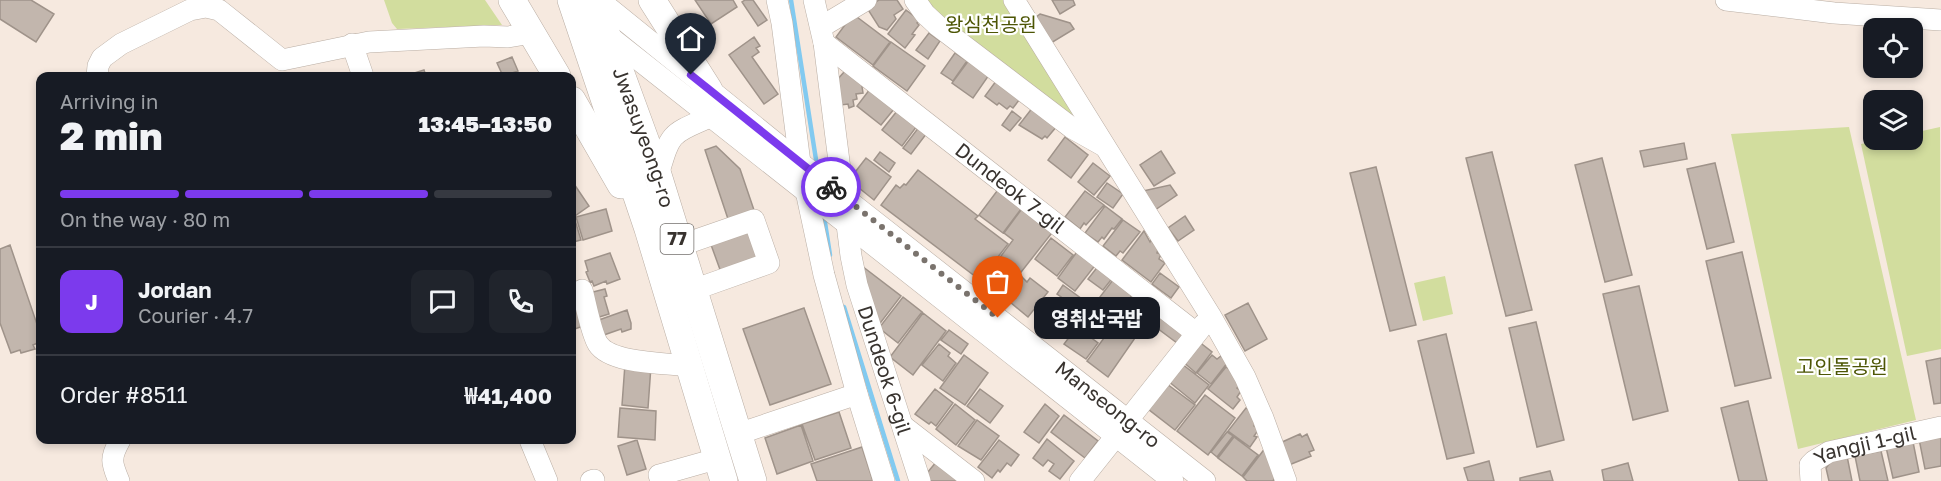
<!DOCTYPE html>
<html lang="en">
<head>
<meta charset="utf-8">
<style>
  body { margin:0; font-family:"Golos Text","Noto Sans KR",sans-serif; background:#20242c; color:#f1f3f6; height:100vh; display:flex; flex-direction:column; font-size:22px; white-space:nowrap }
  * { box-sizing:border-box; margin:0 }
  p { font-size:20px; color:#9ea1a6 }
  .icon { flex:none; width:33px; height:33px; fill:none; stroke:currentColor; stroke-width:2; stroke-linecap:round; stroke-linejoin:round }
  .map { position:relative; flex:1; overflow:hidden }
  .side { position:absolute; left:36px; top:72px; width:540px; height:372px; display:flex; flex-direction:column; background:#171b24; border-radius:12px; box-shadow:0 3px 9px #0003 }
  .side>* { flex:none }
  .tools { position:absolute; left:1863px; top:18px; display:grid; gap:12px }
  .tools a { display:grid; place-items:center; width:60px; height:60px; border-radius:12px; background:#171b24; box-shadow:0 3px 9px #0003; font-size:30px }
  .pin { position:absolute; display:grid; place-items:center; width:51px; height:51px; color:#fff; margin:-62px -26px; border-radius:50% 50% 50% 0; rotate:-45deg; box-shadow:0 0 6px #0007 }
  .pin .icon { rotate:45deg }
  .courier { position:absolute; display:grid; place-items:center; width:60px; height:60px; margin:-30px; border:4px solid #7c3aed; border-radius:50%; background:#fff; color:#222; box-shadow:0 2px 8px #0007 }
  .bubble { position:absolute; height:42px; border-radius:12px; background:#171b24; box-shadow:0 3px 9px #0003; font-size:20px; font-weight:800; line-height:42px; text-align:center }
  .overview em { font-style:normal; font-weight:800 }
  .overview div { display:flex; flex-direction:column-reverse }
  .overview { display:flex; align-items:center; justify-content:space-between; height:102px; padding:0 24px }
  h1 { font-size:39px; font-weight:800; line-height:45px }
  .bar { display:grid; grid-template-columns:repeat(4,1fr); gap:9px 6px; align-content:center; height:72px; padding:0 24px }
  .bar i { height:8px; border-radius:4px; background:#363941 }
  .bar .current { background:#7c3aed }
  .bar p { grid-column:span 4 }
  .line { display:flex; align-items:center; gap:15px; padding:0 24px; border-top:2px solid #363941 }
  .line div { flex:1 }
  .round { display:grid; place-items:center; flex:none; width:63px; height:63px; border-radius:12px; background:#20242c }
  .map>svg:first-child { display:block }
  .green { fill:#d2dd9e }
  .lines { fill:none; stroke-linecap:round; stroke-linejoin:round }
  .stream { stroke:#82caf0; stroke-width:4.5 }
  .building { fill:#c2b6ad; stroke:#9f938a; stroke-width:1.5 }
  .minor-casing { stroke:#baaea4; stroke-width:22 }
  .major-casing { stroke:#baaea4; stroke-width:28 }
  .minor { stroke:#fff; stroke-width:21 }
  .major { stroke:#fff; stroke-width:27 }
  .done { stroke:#7a736d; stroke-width:6; stroke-dasharray:0 10.8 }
  .route { stroke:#7c3aed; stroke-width:8 }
  .labels { text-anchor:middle; stroke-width:4.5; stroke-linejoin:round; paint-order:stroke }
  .shield { fill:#fff; stroke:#74706d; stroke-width:1.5 }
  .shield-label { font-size:18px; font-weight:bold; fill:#38332f }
  .park-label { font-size:20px; fill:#4d5605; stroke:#fff }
  .street-label { font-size:20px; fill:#38332f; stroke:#fff }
</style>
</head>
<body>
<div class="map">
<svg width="1941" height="481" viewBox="0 0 1941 481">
  <rect width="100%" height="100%" fill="#f6e9df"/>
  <path class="green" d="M384,0H485L502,25L397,29L392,23Z
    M924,0H1005L1079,115L1072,120L932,12Z
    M1849,127L1916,420L1798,449L1731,134Z
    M1940,127L1941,349L1907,356L1861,144L1880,140H1912L1913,133Z
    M1445,276L1453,314L1423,321L1414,283Z"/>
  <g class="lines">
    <path class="stream" d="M791,0L817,166
      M824,216L830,255
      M844,307L898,481"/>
  </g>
  <path class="building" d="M0,0H31L54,14L36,42L0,19Z
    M695,0H733L737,7L711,24Z
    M745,0H753L767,20L758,26L742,2Z
    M879,0H897L903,9L894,15L896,19L887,30L879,27L867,8Z
    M1052,0H1073L1075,5L1060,14Z
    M906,10L919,20L917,23L919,25L912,34L915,35L905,48L888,34Z
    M853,14L890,42L873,65L836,37Z
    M1040,14L1070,23L1074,29L1051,43L1035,18Z
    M929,33L940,41L928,59L916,50Z
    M754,37L760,46L756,48L759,52L752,57L778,94L764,104L729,55Z
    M891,42L925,66L907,91L873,66Z
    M955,53L967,61L953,81L941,73Z
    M512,57L518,71L503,76L497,63Z
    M969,60L989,75L973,98L952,83Z
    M424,70L426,76H405Z
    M845,71L861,80L863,93L856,94L857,99L853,100L854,106L849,108L848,104L841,105L836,81Z
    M999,77L1023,95L1013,108L1010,106L1007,109L999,103L997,105L985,96Z
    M870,89L894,109L881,125L857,106Z
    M1033,107L1057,126L1047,138L1045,136L1042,139L1019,125Z
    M897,111L917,126L902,146L882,130Z
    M1012,111L1021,118L1010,131L1002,125Z
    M919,127L927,133L911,154L903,148Z
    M1065,137L1088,155L1071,178L1048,160Z
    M1684,143L1687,159L1644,167L1640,151Z
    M716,146L740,169L755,213L729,222L705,150Z
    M1161,151L1175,173L1154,186L1140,165Z
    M880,152L895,163L889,172L874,160Z
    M1492,152L1532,310L1506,316L1466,158Z
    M866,158L891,177L874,200L849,180Z
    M1602,158L1632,275L1605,282L1575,165Z
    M1093,163L1110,176L1094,195L1078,182Z
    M1715,163L1734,242L1707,249L1687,169Z
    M1376,167L1416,325L1390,331L1350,173Z
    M918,170L978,216L975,219L1008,244L980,280L881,205L896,185L900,188L904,184L906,185Z
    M572,181L589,206L572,218Z
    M1107,183L1123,194L1113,208L1097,197Z
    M1170,185L1177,195L1155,210L1143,191Z
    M1000,187L1024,205L1003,233L979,215Z
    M1085,191L1104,205L1086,225L1084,223L1080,229L1065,217Z
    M1024,206L1055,229L1018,276L998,260L1013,240L1004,233Z
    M1105,206L1122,219L1114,229L1112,228L1104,239L1102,237L1098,242L1085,233Z
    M606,209L612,231L583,240L576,217Z
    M1185,216L1194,230L1178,241L1168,228Z
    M575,220L581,240L573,242L572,221Z
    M1123,220L1140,232L1123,253L1120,251L1116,256L1103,246Z
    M749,229L760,261L722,275L710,242Z
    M1144,231L1150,242L1151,240L1158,249L1157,253L1161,254L1159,259L1165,263L1151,282L1122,260Z
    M1051,238L1073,255L1057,276L1035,259Z
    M10,245L40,333V342L33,345L35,349L21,353L20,350L11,353L0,323V249Z
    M1079,249L1097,263L1075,291L1058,278Z
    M1742,252L1771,378L1735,386L1706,261Z
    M610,253L620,279L607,284L606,281L594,286L592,281L590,282L586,272L588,271L585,261Z
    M858,263L901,296L878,326Z
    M1099,265L1114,276L1103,290L1088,279Z
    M1160,273L1179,287L1171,298L1152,284Z
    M1116,276L1135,291L1113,321L1093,306Z
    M1022,277L1027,282L1030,278L1048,292L1028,317L1010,302L1012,298L1008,295Z
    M1063,285L1086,302L1080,310L1057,294Z
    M1639,286L1668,411L1633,420L1603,294Z
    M572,288L586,325L572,330Z
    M605,289L607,296L604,297L609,314L596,318L589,293Z
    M903,297L922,312L898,343L879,328Z
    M1147,300L1183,334L1177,343L1137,313Z
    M1248,303L1267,339L1245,351L1225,315Z
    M804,308L831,384L770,405L743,329Z
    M627,310L631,323V329L622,332L621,329L601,336L596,321Z
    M923,313L946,331L913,375L890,357Z
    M1536,322L1564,440L1537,447L1509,328Z
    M1115,323L1135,338L1108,377L1087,361Z
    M1077,327L1098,343L1086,359L1064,344Z
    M949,330L968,344L961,354L941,340Z
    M1446,334L1474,453L1447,459L1418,341Z
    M1198,341L1212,352L1196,373L1182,361Z
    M939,344L950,353L948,356L956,363L943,381L922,365Z
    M964,355L988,373L965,405L940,388Z
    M1212,355L1217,359L1221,356L1228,362L1211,384L1197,373Z
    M1941,358V403L1934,404L1926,361Z
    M625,364L651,366L648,408L622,405Z
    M1182,364L1209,385L1195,403L1168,381Z
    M1226,367L1243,380L1237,388L1241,391L1237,397L1240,400L1233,409L1208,389Z
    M1167,384L1195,405L1175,430L1148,409Z
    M935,389L953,403L936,426L931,422L929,424L915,414Z
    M980,389L1003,406L990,423L967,406Z
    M1205,395L1235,418L1208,455L1177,431Z
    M1748,401L1767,481H1739L1721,408Z
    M955,404L975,420L956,445L936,429Z
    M1045,404L1059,416L1039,443L1024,432Z
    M620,408L656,411L655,440L618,437Z
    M1246,408L1258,416L1254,426L1259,429L1254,436L1257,437L1250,447L1228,431Z
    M839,412L851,448L815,460L802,424Z
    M1064,415L1098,441L1085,458L1051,432Z
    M977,420L999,436L981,460L958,446Z
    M801,425L813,461L777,474L765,438Z
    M1227,432L1233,436L1217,457L1211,452Z
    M1300,434L1302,437L1307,434L1314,450L1309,452L1311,456L1289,465L1280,443Z
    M1941,434V466L1925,469L1919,439Z
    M1234,437L1258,455L1242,476L1218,458Z
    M1047,439L1074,461L1060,479L1049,471L1054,464L1048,460L1043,466L1033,458Z
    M637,440L646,469L627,475L618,446Z
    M999,440L1019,455L1011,466L1007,463L1000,472L998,470L992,478L978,467Z
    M1913,442L1919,472L1893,478L1886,447Z
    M862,447L873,481H817L811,464Z
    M1266,447L1278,474L1273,481H1247L1243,477Z
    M1881,451L1888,481H1860L1855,456Z
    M1847,456L1852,481H1829L1826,468L1833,459Z
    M937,461L963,481H930L927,479V473Z
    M1489,461L1494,481H1468L1464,468Z
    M1628,463L1633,481H1604L1602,470Z
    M1550,471L1553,481H1520V478Z"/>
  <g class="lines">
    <defs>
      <g id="minor">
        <path id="s1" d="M599,0L804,166L1205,481"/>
        <path d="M777,0L782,23L800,163L824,275L857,394L884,481"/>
        <path id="s2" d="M814,0L824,43L851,256L857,285L920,481"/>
        <path d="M915,0L925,14L938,26L1072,128L1104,146"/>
        <path d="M1014,0L1210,315L1245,377L1263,418L1286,481"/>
        <path d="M1726,0L1834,13L1941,20"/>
        <path d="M821,27L866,0"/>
        <path d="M606,34L1173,481"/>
        <path id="s3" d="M824,43L1196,333"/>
        <path d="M352,44L363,76"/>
        <path d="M97,76L98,66L102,58L121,44L190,10L206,7L219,10L282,60L369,42L484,36L508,37L532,33"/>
        <path d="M658,175C671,132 669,135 710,117"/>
        <path d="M679,246L754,220L769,263L693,290"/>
        <path d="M582,290C586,304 591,333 598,344C611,364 667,363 689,366"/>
        <path d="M1128,420L1204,324"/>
        <path d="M903,426L974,481"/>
        <path d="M738,434L857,394"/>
        <path d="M530,440L547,481"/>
        <path d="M119,481C111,462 110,458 120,440"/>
        <path d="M591,481L594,480"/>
        <path d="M661,481L659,475L716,459"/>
        <path d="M1080,481L1116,436"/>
        <path id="s4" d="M1811,481L1810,465L1814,461L1829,452L1941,427"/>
      </g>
      <g id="major">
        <path d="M512,0L557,76"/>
        <path d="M571,0L648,229L724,481"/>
        <path id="s5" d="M594,0L658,175L753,481"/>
        <path d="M652,0L709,90"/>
        <path d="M572,100L621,185"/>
      </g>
    </defs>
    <use href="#minor" class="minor-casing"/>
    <use href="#major" class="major-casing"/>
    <use href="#minor" class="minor"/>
    <use href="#major" class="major"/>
  </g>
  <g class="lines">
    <path class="done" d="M831,187L998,318"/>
    <path class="route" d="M691,75L831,187"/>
  </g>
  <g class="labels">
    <rect class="shield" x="660.5" y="224" width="33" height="30" rx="4.5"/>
    <g class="shield-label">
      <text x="677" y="245">77</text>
    </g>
    <g class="park-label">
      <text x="991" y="32">왕심천공원</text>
      <text x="1842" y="374">고인돌공원</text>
    </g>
    <g class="street-label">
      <text dy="7" stroke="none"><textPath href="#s5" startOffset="146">Jwasuyeong-ro</textPath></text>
      <text dy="7" stroke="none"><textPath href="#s3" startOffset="236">Dundeok 7-gil</textPath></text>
      <text dy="7" stroke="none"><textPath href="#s2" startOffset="378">Dundeok 6-gil</textPath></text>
      <text dy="7" stroke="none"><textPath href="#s1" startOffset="650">Manseong-ro</textPath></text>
      <text dy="7" stroke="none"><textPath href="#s4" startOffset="76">Yangji 1-gil</textPath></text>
    </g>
  </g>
</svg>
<div class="tools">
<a><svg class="icon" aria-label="locate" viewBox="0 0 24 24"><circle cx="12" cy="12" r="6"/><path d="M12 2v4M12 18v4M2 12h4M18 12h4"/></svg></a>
<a><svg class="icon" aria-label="layers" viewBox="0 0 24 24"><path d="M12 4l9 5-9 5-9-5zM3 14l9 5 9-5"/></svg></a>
</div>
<div class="pin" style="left:998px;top:318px;background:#ea580c"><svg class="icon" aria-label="bag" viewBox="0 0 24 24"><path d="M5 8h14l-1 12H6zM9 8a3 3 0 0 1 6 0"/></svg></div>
<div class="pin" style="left:691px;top:75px;background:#1f2937"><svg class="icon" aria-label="home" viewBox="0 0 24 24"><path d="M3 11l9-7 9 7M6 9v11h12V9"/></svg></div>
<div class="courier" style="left:831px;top:187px"><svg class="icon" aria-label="bike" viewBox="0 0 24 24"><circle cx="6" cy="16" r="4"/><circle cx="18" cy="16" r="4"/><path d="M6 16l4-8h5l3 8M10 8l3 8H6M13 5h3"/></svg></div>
<div class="bubble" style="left:1034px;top:297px;width:126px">영취산국밥</div>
<section class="side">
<div class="overview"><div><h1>2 min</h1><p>Arriving in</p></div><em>13:45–13:50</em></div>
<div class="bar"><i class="current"></i><i class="current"></i><i class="current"></i><i></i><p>On the way · 80 m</p></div>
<div class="line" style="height:108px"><b class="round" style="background:#7c3aed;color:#fff">J</b><div><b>Jordan</b><p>Courier · 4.7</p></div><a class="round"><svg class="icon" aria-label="chat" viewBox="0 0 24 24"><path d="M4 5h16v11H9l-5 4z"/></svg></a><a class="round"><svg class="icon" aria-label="phone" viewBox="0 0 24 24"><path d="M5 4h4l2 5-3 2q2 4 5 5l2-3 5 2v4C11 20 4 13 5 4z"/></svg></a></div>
<div class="line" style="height:78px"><div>Order #8511</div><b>₩41,400</b></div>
</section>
</div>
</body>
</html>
